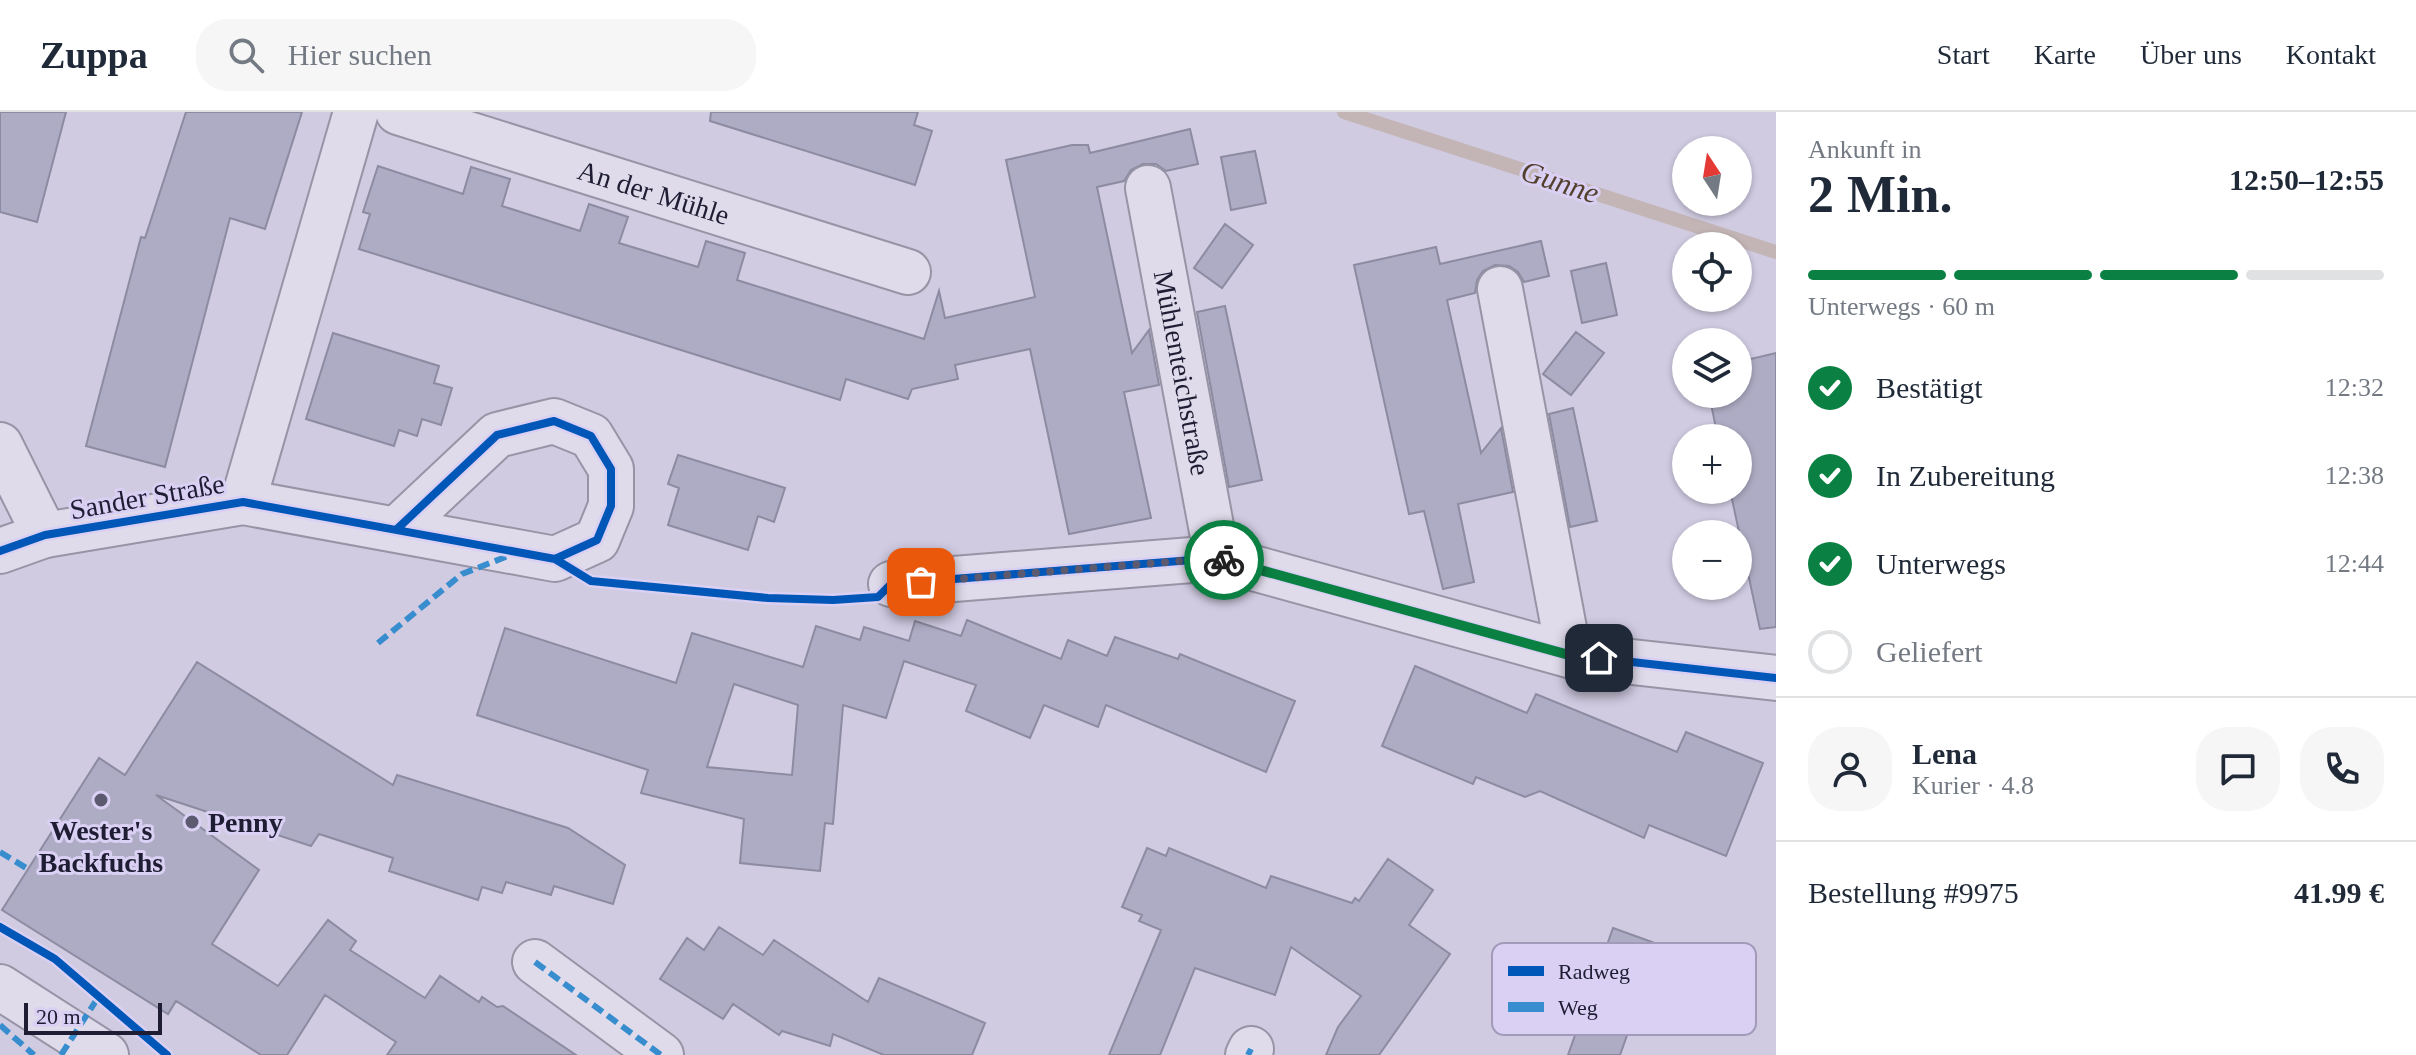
<!DOCTYPE html>
<html lang="de">
<head>
<meta charset="utf-8">
<style>
  body { margin:0; font-family:"Times New Roman",serif; background:#f6f6f7; color:#1f2937; height:100vh; display:flex; flex-direction:column; font-size:30px; white-space:nowrap }
  * { box-sizing:border-box; margin:0 }
  p { font-size:26px; color:#747a83 }
  .icon { flex:none; width:44px; height:44px; fill:none; stroke:currentColor; stroke-width:2; stroke-linecap:round; stroke-linejoin:round }
  .map { position:relative; flex:1; overflow:hidden }
  .details { display:flex; flex-direction:column; background:#fff; width:640px }
  .details>* { flex:none }
  .needle { width:52px; rotate:348deg }
  .buttons { position:absolute; left:1672px; top:24px; display:grid; gap:16px }
  .buttons a { display:grid; place-items:center; width:80px; height:80px; border-radius:50%; background:#fff; box-shadow:0 2px 6px #0004; font-size:40px }
  .scale { position:absolute; left:24px; bottom:20px; width:138px; box-sizing:border-box; padding-left:8px; border:4px solid #1e1d33; border-top:0; font-size:22px; line-height:28px; white-space:nowrap; color:#1e1d33; -webkit-text-stroke:6px #dad0f3; paint-order:stroke }
  .pin { position:absolute; display:grid; place-items:center; width:68px; height:68px; color:#fff; margin:-34px; border-radius:16px; box-shadow:0 4px 12px #0006 }
  .courier { position:absolute; display:grid; place-items:center; width:80px; height:80px; margin:-40px; border:6px solid #0b8043; border-radius:50%; background:#fff; color:#222; box-shadow:0 2px 10px #0007 }
  .summary em { font-style:normal; font-weight:600 }
  .summary div { display:flex; flex-direction:column-reverse }
  .summary { display:flex; align-items:center; justify-content:space-between; height:136px; padding:0 32px }
  h1 { font-size:52px; font-weight:600; line-height:60px }
  .bar { display:grid; grid-template-columns:repeat(4,1fr); gap:12px 8px; align-content:center; height:96px; padding:0 32px }
  .bar i { height:10px; border-radius:6px; background:#e0e1e3 }
  .bar .active { background:#0b8043 }
  .bar p { grid-column:span 4 }
  .line { display:flex; align-items:center; gap:20px; padding:0 32px; border-top:2px solid #e0e1e3 }
  .line div { flex:1 }
  .round { display:grid; place-items:center; flex:none; width:84px; height:84px; border-radius:32px; background:#f6f6f7 }
  ol { padding:0 32px; list-style:none }
  li { display:flex; align-items:center; gap:24px; height:88px }
  li p { margin-inline-start:auto }
  li .icon { padding:8px; border-radius:50%; background:#0b8043; color:#fff; stroke-width:4 }
  li:last-child { color:#747a83 }
  li i { width:44px; height:44px; border:4px solid #e0e1e3; border-radius:50% }
  header { display:flex; align-items:center; gap:48px; box-sizing:border-box; height:112px; padding:0 40px; background:#fff; border-bottom:2px solid #e0e1e3 }
  header strong { font-size:38px }
  nav { display:flex; gap:44px; margin-inline-start:auto; font-size:28px }
  .search { width:560px; height:72px; background:#f6f6f7; display:flex; align-items:center; gap:20px; box-sizing:border-box; padding:0 28px; border-radius:32px; color:#747a83; font-size:30px }
  main { display:flex; flex:1; min-height:0 }
  .map>svg:first-child { display:block }
  .lines { fill:none; stroke-linecap:round; stroke-linejoin:round }
  .stream { stroke:#c3b5b6; stroke-width:14 }
  .building { fill:#aeacc4; stroke:#8c8ba1; stroke-width:2; fill-rule:evenodd }
  .minor-casing { stroke:#9794a6; stroke-width:48 }
  .tertiary-casing { stroke:#9794a6; stroke-width:48 }
  .minor { stroke:#dfdbea; stroke-width:44 }
  .tertiary { stroke:#dfdbea; stroke-width:44 }
  .quiet { stroke:#388dce; stroke-width:6; stroke-dasharray:12 6; stroke-linecap:butt }
  .cycleway-casing { stroke:#dad0f3; stroke-width:13 }
  .cycleway { stroke:#0057b8; stroke-width:8 }
  .done { stroke:#5c5a70; stroke-width:8; stroke-dasharray:0 14.4 }
  .route { stroke:#0b8043; stroke-width:10 }
  .poi-dot { fill:#5c5a70; stroke:#dad0f3; stroke-width:3 }
  .labels { text-anchor:middle; stroke-width:6; stroke-linejoin:round; paint-order:stroke }
  .street-label { font-size:28px; fill:#1e1d33; stroke:#dad0f3 }
  .poi-label { font-size:28px; font-weight:bold; fill:#1e1d33; stroke:#dad0f3; text-anchor:start }
  .water-label { font-size:30px; font-style:italic; fill:#52402d; stroke:#dad0f3 }
  .key { fill:#dad0f3; stroke:#a29ab9; stroke-width:2 }
  .key-label { font-size:22px; fill:#1e1d33 }
</style>
</head>
<body>
<header>
<strong>Zuppa</strong>
<div class="search"><svg class="icon" aria-label="search" viewBox="0 0 24 24"><circle cx="10" cy="10" r="6"/><path d="M15 15l6 6"/></svg>Hier suchen</div>
<nav><a>Start</a><a>Karte</a><a>Über uns</a><a>Kontakt</a></nav>
</header>
<main>
<div class="map">
<svg width="1776" height="943" viewBox="0 0 1776 943">
  <rect width="100%" height="100%" fill="#d0cbe1"/>
  <g class="lines">
    <path class="stream" d="M1344,0L1776,140"/>
  </g>
  <path class="building" d="M0,0H66L37,110L0,100Z
    M186,0H302L265,117L230,106L165,355L86,334L141,125L145,126Z
    M711,0H918L914,13L932,19L915,73L710,9Z
    M1190,17L1198,52L1166,59L1156,52H1143L1131,58L1124,69L1097,75L1132,241L1149,218L1159,273L1124,280L1151,406L1069,422L1030,237L955,253L958,267L912,277L908,287L846,267L840,288L359,137L370,102L363,100L378,54L463,82L471,55L510,67L502,94L580,119L589,92L628,105L619,131L698,155L706,129L745,141L737,168L924,227L939,179L945,206L1035,185L1006,48L1072,33H1088L1090,41Z
    M1255,39L1266,91L1231,98L1221,45Z
    M1225,112L1253,133L1222,176L1194,156Z
    M1541,129L1549,164L1524,170L1518,160L1509,154L1495,153L1483,159L1477,168L1475,181L1447,188L1481,341L1501,316L1513,380L1458,392L1474,470L1443,477L1424,399L1409,402L1354,153L1436,135L1440,152Z
    M1606,151L1617,203L1582,211L1571,159Z
    M1225,194L1262,368L1229,375L1197,200Z
    M1576,220L1604,241L1571,283L1543,262Z
    M333,221L439,254L434,271L452,276L441,313L422,307L417,324L399,318L394,334L306,307Z
    M1776,241V515L1760,517L1730,378H1738V326H1718L1709,282H1738V250Z
    M1573,296L1597,409L1570,415L1549,302Z
    M678,343L785,376L774,410L758,404L748,438L668,413L679,376L668,372Z
    M967,508L1061,547L1068,528L1107,544L1115,525L1178,547L1180,542L1295,589L1266,660L1106,593L1098,615L1044,593L1030,626L966,599L976,573L904,549L886,606L843,593L833,712L825,711L820,759L740,751L744,707L641,681L648,658L477,603L505,516L676,571L692,521L803,555L816,514L860,528L864,515L909,529L915,509L961,524ZM734,572L798,593L792,663L707,655Z
    M197,550L393,673L397,663L568,716L625,753L613,792L554,774L551,783L506,770L502,781L482,775L478,788L389,759L393,746L319,722L311,734L156,683L259,758L212,832L278,874L328,808L356,829L350,838L425,886L440,864L479,890L482,885L497,895L503,894L576,943H387L396,930L325,883L287,943H261L176,889L168,902L2,798L99,646L125,663Z
    M1415,554L1527,601L1536,582L1677,640L1686,620L1763,651L1726,744L1649,713L1644,726L1540,679L1525,685L1476,665L1473,672L1382,634Z
    M1147,736L1166,744L1169,736L1266,776L1271,764L1352,791L1355,786L1359,789L1388,747L1433,778L1409,813L1450,842L1379,943H1326L1338,915L1361,884L1291,835L1275,883L1195,856L1160,943H1109L1161,818L1139,809L1142,803L1122,795Z
    M719,815L763,843L774,828L868,890L879,866L985,911L972,943H884L833,922L830,934L782,919L779,923L733,892L723,907L660,867L687,826L704,838Z
    M1613,816L1694,845L1670,913L1635,901L1620,943H1568Z"/>
  <g class="lines">
    <defs>
      <g id="minor">
        <path id="s1" d="M398,0L908,160"/>
        <path id="s2" d="M1148,76L1217,446"/>
        <path d="M1500,177L1569,543"/>
        <path d="M0,333L45,423"/>
        <path d="M243,390L356,0"/>
        <path d="M0,439L45,423L243,390L555,447L597,428L611,394V357L591,324L554,309L497,323L397,417"/>
        <path d="M891,472L1217,446L1569,543L1776,566"/>
        <path d="M535,850L661,943"/>
        <path d="M1248,943L1251,937"/>
      </g>
      <path id="tertiary" d="M0,875L106,943"/>
    </defs>
    <use href="#minor" class="minor-casing"/>
    <use href="#tertiary" class="tertiary-casing"/>
    <use href="#minor" class="minor"/>
    <use href="#tertiary" class="tertiary"/>
    <path class="quiet" d="M378,531L462,462L513,442
      M0,740L28,757
      M535,850L661,943
      M0,913L34,943
      M61,943L99,884
      M1248,943L1251,937"/>
    <defs>
      <path id="cycleway" d="M0,439L45,423L243,390L555,447L597,428L611,394V357L591,324L554,309L497,323L397,417
        M555,447L591,469L768,486L833,488L878,485L891,472L1217,446L1569,543L1776,566
        M0,815L55,847L167,943"/>
    </defs>
    <use href="#cycleway" class="cycleway-casing"/>
    <use href="#cycleway" class="cycleway"/>
  </g>
  <g class="lines">
    <path class="done" d="M921,470L1217,446L1224,448"/>
    <path class="route" d="M1224,448L1569,543L1599,546"/>
  </g>
  <g class="poi-dot">
    <circle cx="101" cy="688" r="8"/>
    <circle cx="192" cy="710" r="8"/>
  </g>
  <g class="labels">
    <g class="street-label">
      <text dy="10" stroke="none"><textPath href="#s1" startOffset="268">An der Mühle</textPath></text>
      <text dy="10" stroke="none"><textPath href="#s2" startOffset="188">Mühlenteichstraße</textPath></text>
      <text transform="translate(147 384) rotate(-10)" y="10">Sander Straße</text>
    </g>
    <g class="poi-label">
      <text x="208" y="720">Penny</text>
      <text x="101" y="728" text-anchor="middle">Wester's<tspan x="101" dy="32">Backfuchs</tspan></text>
    </g>
    <g class="water-label">
      <text transform="translate(1560 70) rotate(18)" y="10">Gunne</text>
    </g>
  </g>
  <rect x="1492" y="831" width="264" height="92" rx="12" class="key"/>
  <rect x="1508" y="854" width="36" height="10" fill="#0057b8"/>
  <rect x="1508" y="890" width="36" height="10" fill="#388dce"/>
  <g class="key-label">
    <text x="1558" y="867">Radweg</text>
    <text x="1558" y="903">Weg</text>
  </g>
</svg>
<div class="buttons">
<a><svg class="needle" viewBox="-14 -14 28 28"><path d="M0-13l5 13h-10z" fill="#e53935"/><path d="M0 13l5-13h-10z" fill="#747a83"/></svg></a>
<a><svg class="icon" aria-label="locate" viewBox="0 0 24 24"><circle cx="12" cy="12" r="6"/><path d="M12 2v4M12 18v4M2 12h4M18 12h4"/></svg></a>
<a><svg class="icon" aria-label="layers" viewBox="0 0 24 24"><path d="M12 4l9 5-9 5-9-5zM3 14l9 5 9-5"/></svg></a>
<a>+</a>
<a>−</a>
</div>
<div class="scale">20 m</div>
<div class="pin" style="left:921px;top:470px;background:#ea580c"><svg class="icon" aria-label="bag" viewBox="0 0 24 24"><path d="M5 8h14l-1 12H6zM9 8a3 3 0 0 1 6 0"/></svg></div>
<div class="pin" style="left:1599px;top:546px;background:#1f2937"><svg class="icon" aria-label="home" viewBox="0 0 24 24"><path d="M3 11l9-7 9 7M6 9v11h12V9"/></svg></div>
<div class="courier" style="left:1224px;top:448px"><svg class="icon" aria-label="bike" viewBox="0 0 24 24"><circle cx="6" cy="16" r="4"/><circle cx="18" cy="16" r="4"/><path d="M6 16l4-8h5l3 8M10 8l3 8H6M13 5h3"/></svg></div>
</div>
<section class="details">
<div class="summary"><div><h1>2 Min.</h1><p>Ankunft in</p></div><em>12:50–12:55</em></div>
<div class="bar"><i class="active"></i><i class="active"></i><i class="active"></i><i></i><p>Unterwegs · 60 m</p></div>
<ol>
<li><svg class="icon" aria-label="check" viewBox="0 0 24 24"><path d="M5 12l5 5 9-10"/></svg>Bestätigt<p>12:32</p></li>
<li><svg class="icon" aria-label="check" viewBox="0 0 24 24"><path d="M5 12l5 5 9-10"/></svg>In Zubereitung<p>12:38</p></li>
<li><svg class="icon" aria-label="check" viewBox="0 0 24 24"><path d="M5 12l5 5 9-10"/></svg>Unterwegs<p>12:44</p></li>
<li><i></i>Geliefert</li>
</ol>
<div class="line" style="height:144px"><a class="round"><svg class="icon" aria-label="person" viewBox="0 0 24 24"><circle cx="12" cy="8" r="4"/><path d="M4 21q1-7 8-7t8 7"/></svg></a><div><b>Lena</b><p>Kurier · 4.8</p></div><a class="round"><svg class="icon" aria-label="chat" viewBox="0 0 24 24"><path d="M4 5h16v11H9l-5 4z"/></svg></a><a class="round"><svg class="icon" aria-label="phone" viewBox="0 0 24 24"><path d="M5 4h4l2 5-3 2q2 4 5 5l2-3 5 2v4C11 20 4 13 5 4z"/></svg></a></div>
<div class="line" style="height:104px"><div>Bestellung #9975</div><b>41.99 €</b></div>
</section>
</main>
</body>
</html>
